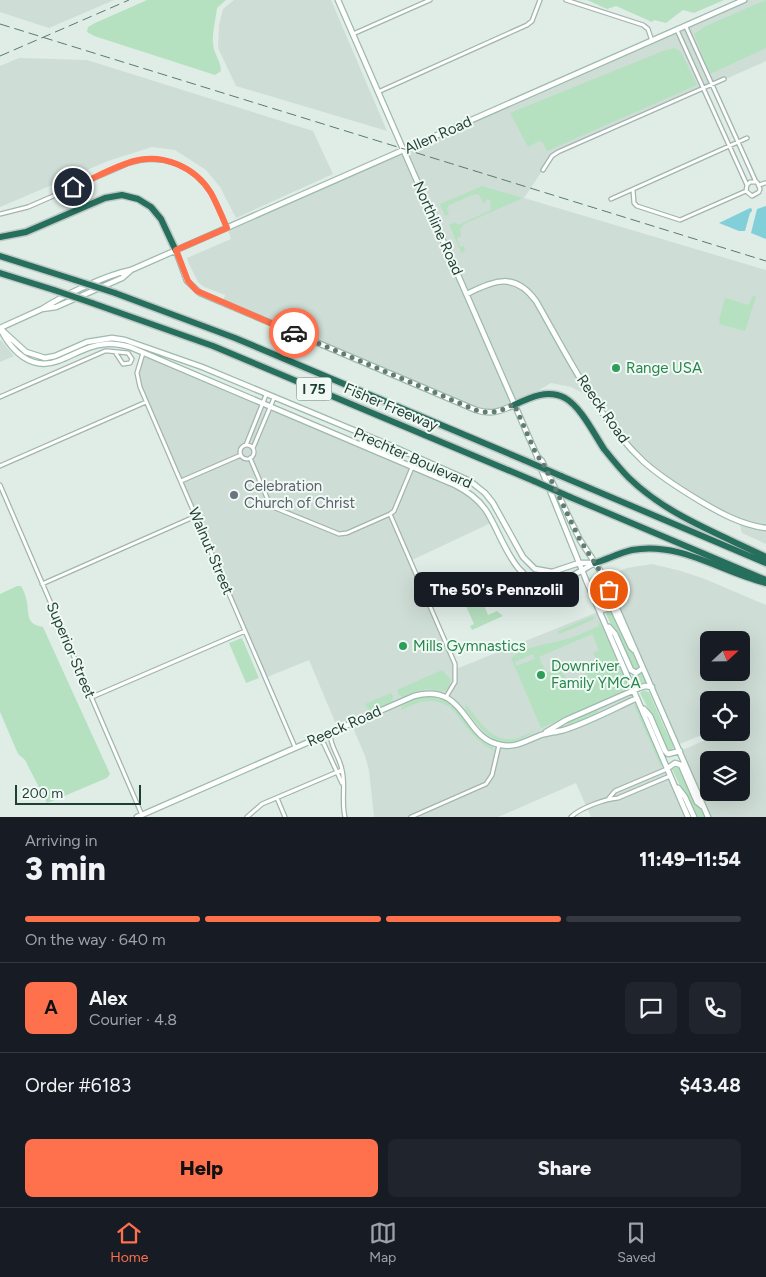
<!DOCTYPE html>
<html lang="en">
<head>
<meta charset="utf-8">
<style>
  body { margin:0; font-family:Figtree,sans-serif; background:#20242c; color:#f1f3f6; height:100vh; display:flex; flex-direction:column; font-size:19px; white-space:nowrap }
  * { box-sizing:border-box; margin:0 }
  p { font-size:16px; color:#9ea1a6 }
  .icon { flex:none; width:28px; height:28px; fill:none; stroke:currentColor; stroke-width:2; stroke-linecap:round; stroke-linejoin:round }
  .map { position:relative; height:817px; overflow:hidden }
  .details { display:flex; flex-direction:column; background:#171b24; flex:1 }
  .details>* { flex:none }
  .needle { width:32px; rotate:68deg }
  .tools { position:absolute; left:700px; top:631px; display:grid; gap:10px }
  .tools a { display:grid; place-items:center; width:50px; height:50px; border-radius:8px; background:#171b24; box-shadow:0 5px 20px #0002; font-size:25px }
  .scale { position:absolute; left:15px; bottom:12px; width:126px; box-sizing:border-box; padding-left:5px; border:2px solid #1e3f35; border-top:0; font-size:14px; line-height:18px; white-space:nowrap; color:#1e3f35; -webkit-text-stroke:4px #f1f9f5; paint-order:stroke }
  .pin { position:absolute; display:grid; place-items:center; width:42px; height:42px; color:#fff; margin:-21px; border:2px solid #fff; border-radius:50%; box-shadow:0 1px 5px #0007 }
  .courier { position:absolute; display:grid; place-items:center; width:50px; height:50px; margin:-25px; border:4px solid #ff704c; border-radius:50%; background:#fff; color:#222; box-shadow:0 1px 6px #0007 }
  .bubble { position:absolute; height:35px; border-radius:8px; background:#171b24; box-shadow:0 5px 20px #0002; font-size:16px; font-weight:800; line-height:35px; text-align:center }
  .overview em { font-style:normal; font-weight:800 }
  .overview div { display:flex; flex-direction:column-reverse }
  .overview { display:flex; align-items:center; justify-content:space-between; height:85px; padding:0 25px }
  h1 { font-size:32px; font-weight:800; line-height:38px }
  .bar { display:grid; grid-template-columns:repeat(4,1fr); gap:8px 5px; align-content:center; height:60px; padding:0 25px }
  .bar i { height:6px; border-radius:4px; background:#363941 }
  .bar .active { background:#ff704c }
  .bar p { grid-column:span 4 }
  .line { display:flex; align-items:center; gap:12px; padding:0 25px; border-top:1px solid #363941 }
  .line div { flex:1 }
  .round { display:grid; place-items:center; flex:none; width:52px; height:52px; border-radius:8px; background:#20242c }
  .primary-button { display:flex; gap:10px; margin-top:auto; padding:10px 25px }
  .primary-button a { flex:1; height:58px; border-radius:8px; background:#ff704c; color:#111; font-size:20px; font-weight:800; line-height:58px; text-align:center }
  .primary-button a+a { background:#20242c; color:#f1f3f6 }
  .dock { display:flex; justify-content:space-around; align-items:center; height:70px; border-top:1px solid #363941; background:#171b24; font-size:14px; color:#9ea1a6 }
  .dock a { display:grid; justify-items:center; gap:2px }
  .dock .active { color:#ff704c }
  .map>svg:first-child { display:block }
  .built { fill:#ceddd5; fill-rule:evenodd }
  .green { fill:#b6e1c0; fill-rule:evenodd }
  .water { fill:#81cfd9 }
  .lines { fill:none; stroke-linecap:round; stroke-linejoin:round }
  .street-casing { stroke:#a2b5ae; stroke-width:5.5 }
  .secondary-casing { stroke:#9dbaae; stroke-width:7 }
  .highway-casing { stroke:#c0c9c6; stroke-width:9 }
  .street { stroke:#fff; stroke-width:3 }
  .secondary { stroke:#fff; stroke-width:4.5 }
  .highway { stroke:#266f5d; stroke-width:6 }
  .rail { stroke:#597b70; stroke-width:1; stroke-dasharray:10 5; stroke-linecap:butt }
  .highway-bridge-casing { stroke:#c0c9c6; stroke-width:9; stroke-linecap:butt }
  .highway-bridge { stroke:#266f5d; stroke-width:6 }
  .done { stroke:#627c73; stroke-width:5; stroke-dasharray:0 9 }
  .route { stroke:#ff704c; stroke-width:6 }
  .leisure-dot { fill:#2e9e5b; stroke:#f1f9f5; stroke-width:2 }
  .worship-dot { fill:#6b7280; stroke:#f1f9f5; stroke-width:2 }
  .labels { text-anchor:middle; stroke-width:4; stroke-linejoin:round; paint-order:stroke }
  .shield { fill:#f1f9f5; stroke:#5d776f; stroke-width:1 }
  .shield-label { font-size:14px; font-weight:bold; fill:#1e3f35 }
  .street-label { font-size:15px; fill:#1e3f35; stroke:#f1f9f5 }
  .leisure-label { font-size:15px; fill:#27864d; stroke:#f1f9f5; text-anchor:start }
  .worship-label { font-size:15px; fill:#5b616d; stroke:#f1f9f5; text-anchor:start }
</style>
</head>
<body>
<div class="map">
<svg width="766" height="817" viewBox="0 0 766 817">
  <rect width="100%" height="100%" fill="#e0ede7"/>
  <path class="built" d="M0,0H114L49,28L0,12Z
    M234,0H331L387,131L236,86L218,48L219,25L223,9Z
    M744,0H766V61L552,156L524,198L766,270V544L742,533L739,521L689,495L634,452L594,399L571,387L551,383L514,405L488,413L223,303L225,295L204,287L198,282L189,264L187,258L231,239L227,228Z
    M19,58L87,60L313,131L333,174L236,218L220,187L206,170L175,150L152,147L108,161L0,207V66Z
    M1,340L14,356L0,362V341Z
    M143,353L455,485L480,502L493,522L410,561L456,669L600,611L688,817H591L576,783L498,817H374L369,770L365,756L351,723L338,729L309,660L265,678L137,378Z
    M652,564L681,571L705,579L766,605V817H708L680,751L722,733L741,732V700H709V732L677,745L603,577L627,568ZM709,640H741V672H709ZM709,760H741V792H709Z"/>
  <path class="green" d="M147,0H226L217,8C216,19 212,32 213,44C214,54 221,61 221,71L215,75L94,36L87,32L88,27L95,23Z
    M587,0H724L694,13L683,10L666,23L654,20L652,22L616,6L607,9Z
    M766,0V48L710,74L694,34L706,26Z
    M674,48L681,52L697,85L547,151L543,143L539,141L528,147L510,113L663,51Z
    M482,186L523,198L464,224L460,229L461,236L457,238L460,247L464,246L465,249L462,254L449,225L455,222L458,225L491,210L490,205L491,201L487,199L484,204L479,195L475,194L449,205L447,209L449,214L445,216L440,204Z
    M753,295L756,297L745,331L719,324L720,321L719,320L725,298L749,305Z
    M598,575L611,602V604L602,607L590,578Z
    M17,586H21C23,589 25,594 26,598C30,612 24,624 43,627L110,774L107,778L50,802L47,803L25,760L18,754L0,712V594Z
    M494,590L495,592L492,594L491,599L483,603L488,615L497,611L503,616L472,630L470,626L474,624L466,606L464,607L463,604Z
    M613,610L630,649L640,666L637,669H632L606,614L608,611Z
    M593,616L594,619L560,634L558,633V631Z
    M598,622L602,626L627,684V689L624,692L541,728L511,658C524,647 543,645 559,641C573,638 586,632 599,626ZM592,634L599,650L593,653L599,663L569,687L570,677L567,679L559,669L563,666L546,673L539,657ZM533,654L535,659L516,666L515,662Z
    M242,638L259,678L246,683L229,643Z
    M442,670L451,680L448,690C442,693 435,689 428,689C419,690 411,693 403,697L399,695L397,690Z
    M643,673L647,683L637,687L632,676Z
    M643,690L649,692L664,727L674,746L672,751L665,748L651,714L640,693Z
    M391,693L393,696L392,702L371,711L367,708L365,704Z
    M428,696L441,699L451,704L449,707C431,696 418,702 401,710L402,706C410,701 418,697 428,696Z
    M633,703L637,707L661,763V767Z
    M452,705L480,738L492,746L495,751C473,741 466,724 450,707Z
    M466,705C479,719 490,742 513,739C521,738 530,732 535,731C499,755 488,738 465,709Z
    M596,710L598,711L597,713L570,725L567,724L568,722Z
    M676,767L680,768L696,802L705,817H695L672,769Z"/>
  <path class="water" d="M766,206V239L751,233L757,209Z
    M750,208L752,209V211L750,213L745,231H739L719,223Z"/>
  <g class="lines">
    <defs>
      <path id="street" d="M566,0L643,25L648,29L652,41
        M686,27L756,182
        M677,30L747,185L746,191L752,196L759,192L760,189L757,182H750L747,185
        M353,34L430,0
        M378,92L527,25L532,21L540,0
        M543,170L552,156L558,152L724,79
        M759,185L765,183
        M633,190L634,203L637,206L680,220L746,191
        M611,199L747,138
        M0,214L28,207L127,164C159,153 192,163 211,193C217,204 222,216 227,228
        M143,353L137,373L140,387L295,747
        M0,397L105,351H108L128,353L132,359L130,363L123,364L115,352
        M246,445L266,395
        M240 452a7 7 0 1 1 14 0a7 7 0 1 1-14 0Z
        M253,448L274,398
        M250,458L268,500L273,507L339,534L347,533L390,514L394,511L416,458
        M0,466L146,402
        M181,481L241,455
        M0,485L142,815
        M390,514L455,664V682L446,697
        M42,584L196,516
        M92,697L245,631
        M330,733C330,747 340,757 342,770C346,785 341,801 345,817
        M318,738L324,744L342,783
        M277,798L285,817
        M609,798L615,791L667,769
        M247,817L262,804L342,770
        M411,817L486,784L492,775L499,745
        M571,817C580,808 605,799 618,798L670,776"/>
      <path id="secondary" d="M338,0L537,456L538,461L586,580L688,817
        M176,251L187,281L200,293L476,410C491,415 501,411 514,405
        M467,294C494,280 515,272 536,301C567,355 598,419 644,462C661,477 680,489 700,501C720,513 742,525 766,528
        M42,309C64,295 106,275 131,270L744,0
        M0,328C11,351 31,371 58,361C74,355 89,345 106,344C114,343 122,345 130,347L455,485C467,491 477,498 485,509C502,533 513,586 550,583C566,581 582,570 595,563
        M0,328L42,309L56,307L122,278L130,271
        M3,331L26,352L45,358L55,356L87,342L112,338L125,340L202,367L387,444L470,481L485,493L493,503L523,557L535,569L552,572L579,563H594
        M360,444L365,443L386,451L388,449L387,444
        M538,457L542,461L580,540L601,572L708,817
        M600,611L612,607L631,647L634,650
        M609,627L615,634L631,670L636,673L643,668
        M644,709L650,716L665,751L668,754L680,751
        M546,732L566,720L639,688L645,686L652,687
        M668,768L675,763L681,765L697,802L702,806
        M678,788L685,797L694,817
        M137,817L414,696C468,682 462,739 501,745C516,748 528,740 541,735C548,733 556,732 564,730C589,722 613,709 637,698"/>
      <path id="highway" d="M0,237L26,232L105,198L122,195L138,199L151,207L161,219L176,251
        M0,256L75,280
        M0,273L54,290
        M115,293L235,338L524,460
        M92,303L213,346L534,481
        M514,405C531,397 548,389 565,398C581,407 594,434 604,449C612,459 620,469 629,478C667,515 719,534 766,557
        M561,476L766,563
        M570,497L766,580
        M595,563C608,559 619,553 632,550C680,541 721,572 766,583"/>
    </defs>
    <use href="#street" class="street-casing"/>
    <use href="#secondary" class="secondary-casing"/>
    <use href="#highway" class="highway-casing"/>
    <use href="#street" class="street"/>
    <use href="#secondary" class="secondary"/>
    <use href="#highway" class="highway"/>
    <path class="rail" d="M0,24L766,261
      M0,56L129,0"/>
    <defs>
      <path id="highway-bridge" d="M75,280L115,293
        M54,290L92,303
        M524,460L561,476
        M534,481L570,497"/>
    </defs>
    <use href="#highway-bridge" class="highway-bridge-casing"/>
    <use href="#highway-bridge" class="highway-bridge"/>
  </g>
  <g class="lines">
    <path class="done" d="M294,333L476,410C491,415 501,411 514,404L537,456L542,461L580,540L600,571L609,590"/>
    <path class="route" d="M73,187C93,179 113,167 134,161C163,153 195,167 211,193C217,204 222,216 227,228L176,250L188,281L197,291L294,333"/>
  </g>
  <g class="leisure-dot">
    <circle cx="616" cy="368" r="5"/>
    <circle cx="403" cy="646" r="5"/>
    <circle cx="541" cy="675" r="5"/>
  </g>
  <circle class="worship-dot" cx="234" cy="495" r="5"/>
  <g class="labels">
    <rect class="shield" x="296.5" y="377.5" width="35" height="23" rx="4"/>
    <g class="shield-label">
      <text x="314" y="394">I 75</text>
    </g>
    <g class="street-label">
      <text transform="translate(438 135) rotate(-24)" y="5">Allen Road</text>
      <text transform="translate(438 228) rotate(66)" y="5">Northline Road</text>
      <text transform="translate(391 407) rotate(23)" y="5">Fisher Freeway</text>
      <text transform="translate(603 409) rotate(55)" y="5">Reeck Road</text>
      <text transform="translate(413 458) rotate(24)" y="5">Prechter Boulevard</text>
      <text transform="translate(211 551) rotate(67)" y="5">Walnut Street</text>
      <text transform="translate(71 650) rotate(67)" y="5">Superior Street</text>
      <text transform="translate(344 726) rotate(-24)" y="5">Reeck Road</text>
    </g>
    <g class="leisure-label">
      <text x="626" y="373">Range USA</text>
      <text x="413" y="651">Mills Gymnastics</text>
      <text x="551" y="671">Downriver<tspan x="551" dy="17">Family YMCA</tspan></text>
    </g>
    <g class="worship-label">
      <text x="244" y="491">Celebration<tspan x="244" dy="17">Church of Christ</tspan></text>
    </g>
  </g>
</svg>
<div class="tools">
<a><svg class="needle" viewBox="-14 -14 28 28"><path d="M0-13l5 13h-10z" fill="#e53935"/><path d="M0 13l5-13h-10z" fill="#9ea1a6"/></svg></a>
<a><svg class="icon" aria-label="locate" viewBox="0 0 24 24"><circle cx="12" cy="12" r="6"/><path d="M12 2v4M12 18v4M2 12h4M18 12h4"/></svg></a>
<a><svg class="icon" aria-label="layers" viewBox="0 0 24 24"><path d="M12 4l9 5-9 5-9-5zM3 14l9 5 9-5"/></svg></a>
</div>
<div class="scale">200 m</div>
<div class="pin" style="left:609px;top:590px;background:#ea580c"><svg class="icon" aria-label="bag" viewBox="0 0 24 24"><path d="M5 8h14l-1 12H6zM9 8a3 3 0 0 1 6 0"/></svg></div>
<div class="pin" style="left:73px;top:187px;background:#1f2937"><svg class="icon" aria-label="home" viewBox="0 0 24 24"><path d="M3 11l9-7 9 7M6 9v11h12V9"/></svg></div>
<div class="courier" style="left:294px;top:333px"><svg class="icon" aria-label="car" viewBox="0 0 24 24"><path d="M5 17H2v-5l4-1 3-4h7l3 4 3 1v5h-3M9 17h6M6 11h13"/><circle cx="7" cy="17" r="2"/><circle cx="17" cy="17" r="2"/></svg></div>
<div class="bubble" style="left:414px;top:572px;width:165px">The 50's Pennzolil</div>
</div>
<section class="details">
<div class="overview"><div><h1>3 min</h1><p>Arriving in</p></div><em>11:49–11:54</em></div>
<div class="bar"><i class="active"></i><i class="active"></i><i class="active"></i><i></i><p>On the way · 640 m</p></div>
<div class="line" style="height:90px"><b class="round" style="background:#ff704c;color:#111">A</b><div><b>Alex</b><p>Courier · 4.8</p></div><a class="round"><svg class="icon" aria-label="chat" viewBox="0 0 24 24"><path d="M4 5h16v11H9l-5 4z"/></svg></a><a class="round"><svg class="icon" aria-label="phone" viewBox="0 0 24 24"><path d="M5 4h4l2 5-3 2q2 4 5 5l2-3 5 2v4C11 20 4 13 5 4z"/></svg></a></div>
<div class="line" style="height:65px"><div>Order #6183</div><b>$43.48</b></div>
<div class="primary-button"><a>Help</a><a>Share</a></div>
</section>
<nav class="dock">
<a class="active"><svg class="icon" aria-label="home" viewBox="0 0 24 24"><path d="M3 11l9-7 9 7M6 9v11h12V9"/></svg>Home</a>
<a><svg class="icon" aria-label="map" viewBox="0 0 24 24"><path d="M3 6l6-2 6 2 6-2v14l-6 2-6-2-6 2zM9 4v14M15 6v14"/></svg>Map</a>
<a><svg class="icon" aria-label="saved" viewBox="0 0 24 24"><path d="M7 4h10v16l-5-4-5 4z"/></svg>Saved</a>
</nav>
</body>
</html>
